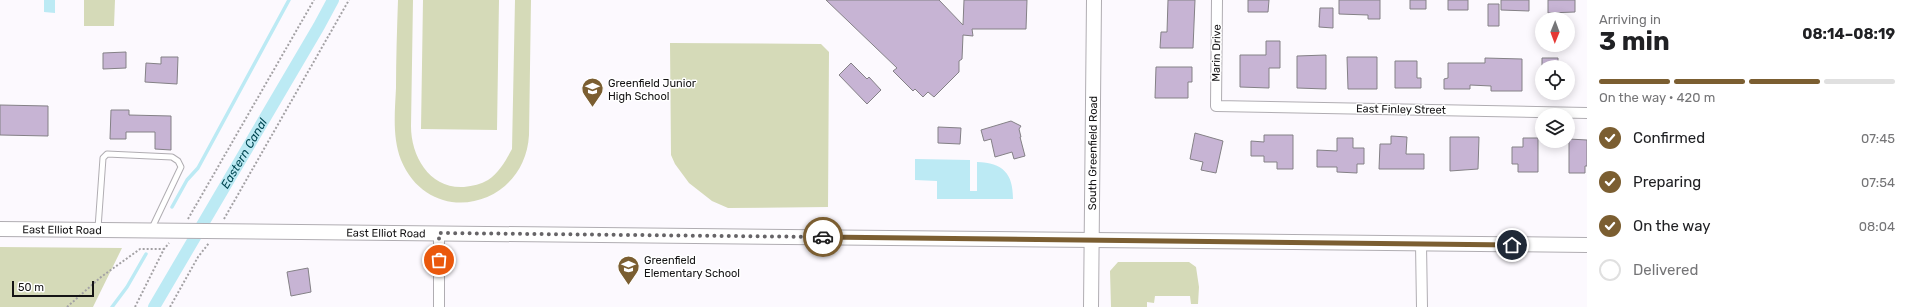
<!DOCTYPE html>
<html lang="en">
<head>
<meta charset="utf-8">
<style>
  body { margin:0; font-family:Rubik,sans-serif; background:#f6f6f6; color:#202124; height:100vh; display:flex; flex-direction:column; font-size:15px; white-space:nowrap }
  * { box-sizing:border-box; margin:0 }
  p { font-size:13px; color:#757577 }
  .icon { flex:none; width:22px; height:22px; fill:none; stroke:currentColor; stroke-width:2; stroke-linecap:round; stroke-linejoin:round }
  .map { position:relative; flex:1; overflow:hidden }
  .panel { display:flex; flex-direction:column; background:#fff; width:320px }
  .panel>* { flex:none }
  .needle { width:26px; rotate:181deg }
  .buttons { position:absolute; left:1535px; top:12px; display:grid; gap:8px }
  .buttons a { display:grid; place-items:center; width:40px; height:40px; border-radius:50%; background:#fff; box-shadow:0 2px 10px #0003; font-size:20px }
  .scale { position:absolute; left:12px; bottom:10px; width:82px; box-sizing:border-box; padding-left:4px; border:2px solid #151415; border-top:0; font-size:11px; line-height:14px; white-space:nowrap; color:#151415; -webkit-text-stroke:3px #fff; paint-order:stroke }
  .pin { position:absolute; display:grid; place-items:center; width:34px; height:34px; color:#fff; margin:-17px; border:2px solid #fff; border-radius:50%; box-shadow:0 1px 4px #0007 }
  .courier { position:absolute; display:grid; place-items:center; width:40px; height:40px; margin:-20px; border:3px solid #7b5e31; border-radius:50%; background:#fff; color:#222; box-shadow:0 1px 5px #0007 }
  .headline em { font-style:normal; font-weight:700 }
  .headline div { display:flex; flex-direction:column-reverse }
  .headline { display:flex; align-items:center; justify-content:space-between; height:68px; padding:0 12px }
  h1 { font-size:26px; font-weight:700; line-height:30px }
  .bar { display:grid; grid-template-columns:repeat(4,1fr); gap:6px 4px; align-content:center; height:48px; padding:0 12px }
  .bar i { height:5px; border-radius:3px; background:#e0e0e0 }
  .bar .on { background:#7b5e31 }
  .bar p { grid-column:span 4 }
  ol { padding:0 12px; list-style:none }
  li { display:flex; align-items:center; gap:12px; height:44px }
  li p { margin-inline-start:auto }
  li .icon { padding:4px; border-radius:50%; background:#7b5e31; color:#fff; stroke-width:4 }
  li:last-child { color:#757577 }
  li i { width:22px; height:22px; border:2px solid #e0e0e0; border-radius:50% }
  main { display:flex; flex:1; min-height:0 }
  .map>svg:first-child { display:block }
  .green { fill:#d5dab8 }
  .water { fill:#bceaf4 }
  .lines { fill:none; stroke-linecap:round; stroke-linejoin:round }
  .stream { stroke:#bceaf4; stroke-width:3.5 }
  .canal { stroke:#bceaf4; stroke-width:12 }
  .building { fill:#c7b4d4; stroke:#848186 }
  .service-casing { stroke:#b0adb2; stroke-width:7 }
  .minor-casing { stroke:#b0adb2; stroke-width:12 }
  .secondary-casing { stroke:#b0adb2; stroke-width:16 }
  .path { stroke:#a3a1a4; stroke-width:2; stroke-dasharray:2 2; stroke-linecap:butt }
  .service { stroke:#fff; stroke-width:5 }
  .minor { stroke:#fff; stroke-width:10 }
  .secondary { stroke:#fff; stroke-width:14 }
  .done { stroke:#666467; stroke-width:4; stroke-dasharray:0 7.2 }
  .route { stroke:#7b5e31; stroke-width:5 }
  .labels { text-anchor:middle; stroke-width:3; stroke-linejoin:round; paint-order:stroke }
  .street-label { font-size:11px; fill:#151415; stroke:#fff }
  .poi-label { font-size:11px; fill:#151415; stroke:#fff; text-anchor:start }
  .water-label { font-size:12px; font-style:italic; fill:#024853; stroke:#fff }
</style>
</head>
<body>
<main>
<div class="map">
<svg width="1587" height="307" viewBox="0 0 1587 307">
  <rect width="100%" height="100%" fill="#fcf9fe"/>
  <path class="green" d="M84,0H115L114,26H84Z
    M398,0H413L411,126C411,157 430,189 464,187C473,186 481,184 488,180C499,173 506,160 512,149L515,0H531L529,135C525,208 430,230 401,160C392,137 395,111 396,88C396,59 397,29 398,0Z
    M423,0H499L497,130L421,129Z
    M670,43L821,44L829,52L828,207L728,208L712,201L689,183L675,164L671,155Z
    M0,247L122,248L93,307H0Z
    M1118,262H1189L1196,267L1199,287L1198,304H1191L1190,296H1155L1154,303L1147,302V307H1111L1110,271Z"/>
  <path class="water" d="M44,0H55V13L44,12Z
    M915,159L970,160V191H977V162C1003,163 1013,173 1013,199H937V181L915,180Z"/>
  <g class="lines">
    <path class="stream" d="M172,207L187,180L198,168L289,0
      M112,307L127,287L146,254"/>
    <path class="canal" id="s1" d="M154,307L319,26L333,0"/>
  </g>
  <path class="building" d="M826,0H939L963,25L964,0H1027L1026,29H972L973,36L963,35L962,59L959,61V72L934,97L928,92L923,97L915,89L913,91L893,71L897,68Z
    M1168,0H1195L1193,48H1160L1161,32H1167Z
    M1248,0H1269L1268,12H1248Z
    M1339,0H1380V19H1368V15L1339,14Z
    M1410,0H1426V9H1410Z
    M1448,0H1468V10H1448Z
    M1501,0H1529V11L1501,10Z
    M1548,0H1575V12L1548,13Z
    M1488,4H1499V26H1488Z
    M1320,8H1333V28L1319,27Z
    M1266,41H1280V68H1269V88L1240,87V55H1266Z
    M126,52V68L103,69V53Z
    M1326,55V89L1297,88V56Z
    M161,57H178L177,84L145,82L146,63L161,64Z
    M1347,57H1377V89H1348Z
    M1485,58L1522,59V91H1491V86L1470,85V89H1444V79L1448,78V63H1485Z
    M1542,58H1558V67H1542Z
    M1395,61H1417V78H1421V88H1395Z
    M851,63L867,79L869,77L881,90L867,104L839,75Z
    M1156,67H1192V82H1188V98H1155Z
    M0,105L48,106V136L0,135Z
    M111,110H129V115L171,116V150L155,149V132H126V139H110Z
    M1011,121L1021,126L1019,129L1021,137H1020L1025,156L1014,159L1012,152L995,157L991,139L984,141L981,130Z
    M938,127L961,128L960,144L938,143Z
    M1195,133L1223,141L1216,173L1201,170L1203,162L1190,159Z
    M1264,135H1293V169H1277V162H1264V156H1251V141L1264,142Z
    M1391,136L1407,137L1406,154H1424V169H1379L1380,144H1391Z
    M1450,137H1479L1478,169L1450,171Z
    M1337,138H1353V148H1364V164H1357V173L1337,172V167H1317V150L1337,151Z
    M1523,138H1538V172H1518V164H1512V147H1523Z
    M1569,139L1587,140V166H1585V173H1569Z
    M308,268L311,292L291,296L287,272Z"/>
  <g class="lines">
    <defs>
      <path id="service" d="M98,228L103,158L107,154L172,157L178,161L181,167L151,230"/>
      <path id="minor" d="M1217,0L1216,106L1587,113
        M1421,244L1422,307
        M439,307V233"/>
      <g id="secondary">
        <path id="s2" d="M0,229L1587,245"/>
        <path id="s3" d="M1091,307L1094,0"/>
      </g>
    </defs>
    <use href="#service" class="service-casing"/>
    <use href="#minor" class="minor-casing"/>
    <use href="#secondary" class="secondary-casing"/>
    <path class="path" d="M188,219L314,0
      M224,219L349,0
      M67,307L101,277L140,249H164
      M135,307L164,249L169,243
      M170,307L198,257L209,243"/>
    <use href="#service" class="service"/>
    <use href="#minor" class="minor"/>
    <use href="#secondary" class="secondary"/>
  </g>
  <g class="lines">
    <path class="done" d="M439,260V233L823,237"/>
    <path class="route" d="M823,237L1512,245"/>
  </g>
  <defs>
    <symbol id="school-pin" viewBox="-11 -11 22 30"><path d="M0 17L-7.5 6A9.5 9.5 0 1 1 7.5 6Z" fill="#7b5e31" stroke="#fff"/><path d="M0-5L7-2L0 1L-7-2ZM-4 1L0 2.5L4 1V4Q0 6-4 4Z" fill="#fff"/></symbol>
  </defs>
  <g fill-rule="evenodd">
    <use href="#school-pin" x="580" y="76" width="25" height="34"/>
    <use href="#school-pin" x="616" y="254" width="25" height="34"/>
  </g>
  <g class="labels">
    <g class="street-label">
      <text transform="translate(1216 53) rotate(-89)" y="4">Marin Drive</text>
      <text transform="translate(1401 109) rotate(1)" y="4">East Finley Street</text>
      <text dy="4" stroke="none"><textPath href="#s3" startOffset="154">South Greenfield Road</textPath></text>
      <text dy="4" stroke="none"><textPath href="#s2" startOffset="62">East Elliot Road</textPath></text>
      <text dy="4" stroke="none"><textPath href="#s2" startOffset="386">East Elliot Road</textPath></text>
    </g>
    <g class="poi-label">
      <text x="608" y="87">Greenfield Junior<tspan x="608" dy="13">High School</tspan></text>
      <text x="644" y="264">Greenfield<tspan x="644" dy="13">Elementary School</tspan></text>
    </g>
    <g class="water-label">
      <text dy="4" stroke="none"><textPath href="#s1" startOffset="178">Eastern Canal</textPath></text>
    </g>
  </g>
</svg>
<div class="buttons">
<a><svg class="needle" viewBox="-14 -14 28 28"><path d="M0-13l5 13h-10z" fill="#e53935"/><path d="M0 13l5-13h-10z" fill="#757577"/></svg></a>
<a><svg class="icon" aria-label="locate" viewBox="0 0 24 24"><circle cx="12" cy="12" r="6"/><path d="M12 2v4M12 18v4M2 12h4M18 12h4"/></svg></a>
<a><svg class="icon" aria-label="layers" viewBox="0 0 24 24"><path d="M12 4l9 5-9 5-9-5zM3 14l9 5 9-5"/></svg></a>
</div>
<div class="scale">50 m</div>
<div class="pin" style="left:439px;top:260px;background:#ea580c"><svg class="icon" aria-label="bag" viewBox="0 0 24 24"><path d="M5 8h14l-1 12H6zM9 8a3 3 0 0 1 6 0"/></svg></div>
<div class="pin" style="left:1512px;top:245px;background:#1f2937"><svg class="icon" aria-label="home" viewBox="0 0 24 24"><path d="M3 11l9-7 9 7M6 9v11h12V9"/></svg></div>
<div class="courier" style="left:823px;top:237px"><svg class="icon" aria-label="car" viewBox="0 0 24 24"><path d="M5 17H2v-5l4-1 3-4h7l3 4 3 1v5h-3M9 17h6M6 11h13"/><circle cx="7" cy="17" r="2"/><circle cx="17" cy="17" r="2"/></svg></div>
</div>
<section class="panel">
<div class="headline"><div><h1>3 min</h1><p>Arriving in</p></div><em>08:14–08:19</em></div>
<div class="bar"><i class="on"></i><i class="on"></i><i class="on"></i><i></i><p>On the way · 420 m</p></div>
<ol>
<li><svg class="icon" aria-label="check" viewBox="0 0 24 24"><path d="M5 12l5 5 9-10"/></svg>Confirmed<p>07:45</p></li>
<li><svg class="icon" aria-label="check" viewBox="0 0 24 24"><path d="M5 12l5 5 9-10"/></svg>Preparing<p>07:54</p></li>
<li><svg class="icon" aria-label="check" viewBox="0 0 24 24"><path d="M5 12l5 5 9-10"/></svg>On the way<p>08:04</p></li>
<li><i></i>Delivered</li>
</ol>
</section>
</main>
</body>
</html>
